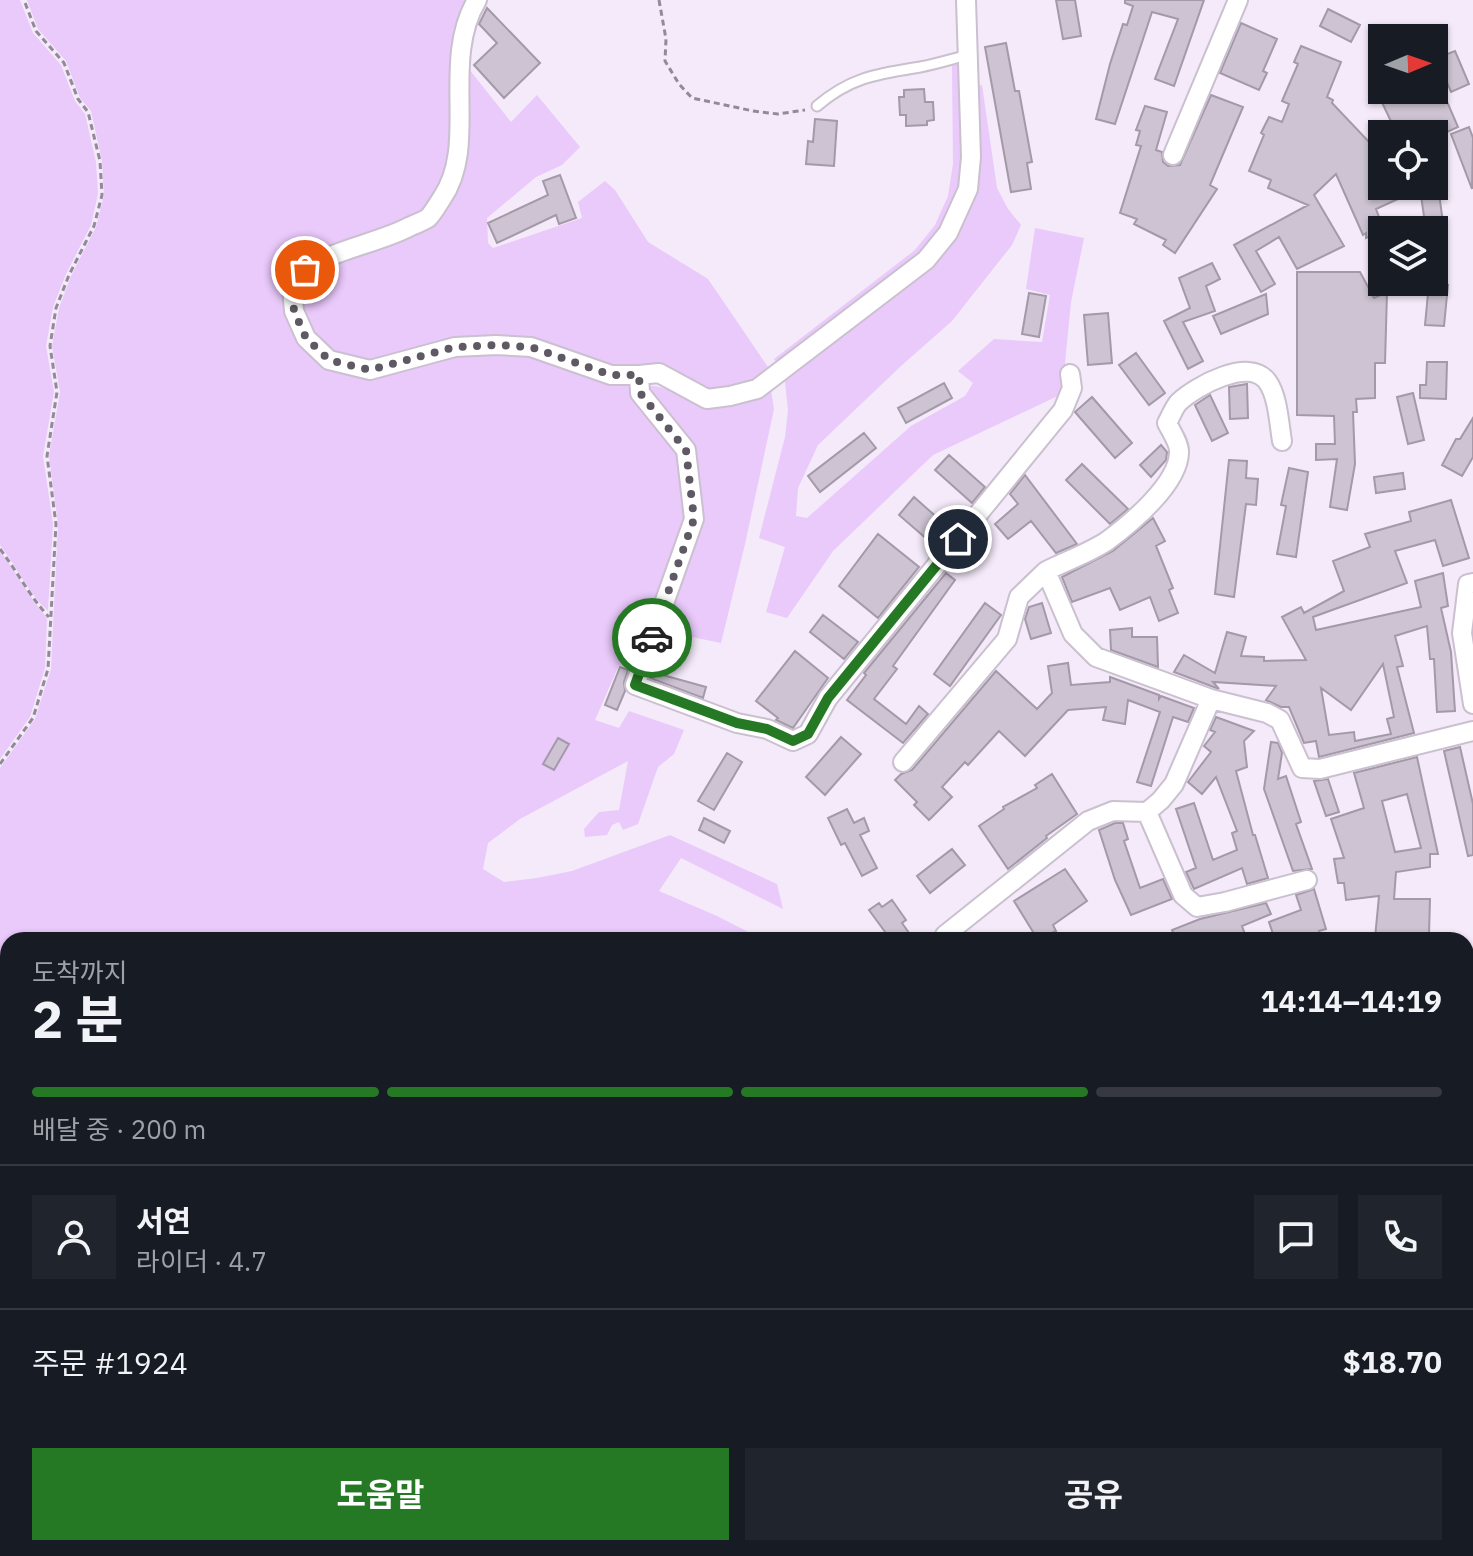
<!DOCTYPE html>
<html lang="ko">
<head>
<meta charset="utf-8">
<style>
  body { margin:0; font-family:"IBM Plex Sans","Noto Sans KR",sans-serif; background:#20242c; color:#f1f3f6; height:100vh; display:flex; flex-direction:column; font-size:30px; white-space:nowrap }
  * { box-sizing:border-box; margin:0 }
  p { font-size:26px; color:#9ea1a6 }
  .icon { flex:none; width:44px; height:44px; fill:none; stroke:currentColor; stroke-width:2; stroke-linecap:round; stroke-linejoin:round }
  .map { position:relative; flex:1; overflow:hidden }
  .details { position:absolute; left:0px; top:932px; width:1474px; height:624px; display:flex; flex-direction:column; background:#171b24; border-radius:24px 24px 0 0; box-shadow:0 2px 6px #0004 }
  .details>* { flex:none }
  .needle { width:52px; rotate:88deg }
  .tools { position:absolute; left:1368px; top:24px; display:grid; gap:16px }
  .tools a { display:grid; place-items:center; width:80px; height:80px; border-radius:0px; background:#171b24; box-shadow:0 2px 6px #0004; font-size:40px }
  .pin { position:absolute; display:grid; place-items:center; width:68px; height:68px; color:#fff; margin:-34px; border:4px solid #fff; border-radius:50%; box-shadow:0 2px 8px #0007 }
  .courier { position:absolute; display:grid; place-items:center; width:80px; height:80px; margin:-40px; border:6px solid #257924; border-radius:50%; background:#fff; color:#222; box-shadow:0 2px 10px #0007 }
  .headline em { font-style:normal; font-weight:700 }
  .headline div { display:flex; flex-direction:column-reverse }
  .headline { display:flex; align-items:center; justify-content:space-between; height:136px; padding:0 32px }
  h1 { font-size:52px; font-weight:700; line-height:60px }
  .bar { display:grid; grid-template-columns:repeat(4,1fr); gap:12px 8px; align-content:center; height:96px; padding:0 32px }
  .bar i { height:10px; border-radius:6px; background:#363941 }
  .bar .selected { background:#257924 }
  .bar p { grid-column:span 4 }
  .line { display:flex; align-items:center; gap:20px; padding:0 32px; border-top:2px solid #363941 }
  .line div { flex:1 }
  .round { display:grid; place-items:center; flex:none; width:84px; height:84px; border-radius:0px; background:#20242c }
  .primary-button { display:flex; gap:16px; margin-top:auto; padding:16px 32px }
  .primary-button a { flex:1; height:92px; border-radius:0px; background:#257924; color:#fff; font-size:32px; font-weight:700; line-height:92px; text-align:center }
  .primary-button a+a { background:#20242c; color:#f1f3f6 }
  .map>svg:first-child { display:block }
  .green { fill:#eac9fb }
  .building { fill:#cdc3d2; stroke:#a399a8; stroke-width:2; fill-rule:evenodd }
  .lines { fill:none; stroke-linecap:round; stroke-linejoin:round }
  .service-casing { stroke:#cac0cf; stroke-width:13 }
  .minor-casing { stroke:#cac0cf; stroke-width:22 }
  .path { stroke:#928b97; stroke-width:3; stroke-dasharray:6 4; stroke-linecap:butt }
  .service { stroke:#fff; stroke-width:9 }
  .minor { stroke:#fff; stroke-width:18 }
  .done { stroke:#5e5962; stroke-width:8; stroke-dasharray:0 14.4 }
  .route { stroke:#257924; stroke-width:10 }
</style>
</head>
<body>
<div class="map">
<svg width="1473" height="1556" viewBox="0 0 1473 1556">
  <rect width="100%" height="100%" fill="#f4eafa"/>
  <path class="green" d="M0,0H20L33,33L61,65L75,101L85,114L96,162L98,194L91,225L66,274L53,307L46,346L54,392L43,456L53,524L48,611C29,594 16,566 0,545Z
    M27,0H471L464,8L454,61L451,170L435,204L423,217C400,227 309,255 298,267C286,280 286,296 290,313C313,408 394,362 458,350C480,346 508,347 531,350C543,352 554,357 566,359L563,350C528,342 488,335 452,342C434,346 417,355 399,359C338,371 308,349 297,290C309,268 330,260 352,253C375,245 425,229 441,210C468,179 461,100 461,59L511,122L537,95L580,147L562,165L536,177L487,218L488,243L493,248L582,218L578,202L605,181L615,190L648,242L708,279L772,373L749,386L712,394L663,367L640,368L633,381C639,411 652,417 669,441C686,465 688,499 687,528L635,669L619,665L595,720L619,728L629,711L684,730L674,754L658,767L638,824L623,830L619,822L612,825L607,835L585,837L584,829L599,812L619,810L628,761L520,819L488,843L483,869L504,882L537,878L572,871L670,835L777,884L783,909L681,858L659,891L717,916L764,940H8V1004L0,976V768L35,719L51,669L58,524L49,456L60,392L52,346L59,308L71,276L96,227L104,195L102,161L91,111L80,98L66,61L38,29Z
    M964,64L961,192L944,233L917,260L778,365L774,359L915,250L935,225L948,196L953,164L952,65Z
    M974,85H982L997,188L1008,209L1021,225L1012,245L952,321L901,366L818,445L798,488L796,516L807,518L911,426L965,396L973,383L958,371L994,339L1042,342L1050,295L1026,289L1035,228L1084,238L1071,302L1062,394L933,455L833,551L787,618L766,612L785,547L759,538L785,437L788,410L784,372L922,271L967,210Z
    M650,386C665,386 673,393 686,399C722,415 739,405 771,390L774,409L745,544L721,643L663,631L699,493L646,393Z
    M0,551C17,573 29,597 47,618L45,668L30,717L0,759Z
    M8,1112V1548H131V1556H0V1133Z
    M135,1548H1096L1091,1556H135Z"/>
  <path class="building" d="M1056,0H1075L1081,36L1063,39Z
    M1125,0H1204L1174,86L1155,79L1178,19L1152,12L1115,124L1096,119L1110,64L1123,24L1127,25L1133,6L1125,3Z
    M487,8L540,63L504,98L474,65L497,43L479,24Z
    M1328,9L1360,25L1351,42L1320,26Z
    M1241,23L1277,39L1263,71L1267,73L1259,90L1220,73Z
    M1006,43L1015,91H1019L1032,162L1027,163L1031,189L1011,192L985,47Z
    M1301,46L1341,62L1327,97L1333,100L1332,103L1372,145L1382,165V186H1392L1398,199L1376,209L1384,230L1366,238V233L1363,235L1336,174L1314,195L1344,246L1297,269L1279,237L1256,251L1275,284L1261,292L1234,245L1308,205L1268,188L1271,180L1249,171L1264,135L1261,133L1269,117L1282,122L1289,104L1282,101L1298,64L1294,62Z
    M1455,51L1469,84L1451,92L1437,58Z
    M924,89L925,102H933L934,120L927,121V125L906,126V115H900L899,97H904V90Z
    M1376,90H1442L1458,127L1434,138V134H1397Z
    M1211,95L1243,107L1210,185L1217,189L1175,253L1163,245L1166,240L1134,224L1137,219L1120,213L1141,146L1136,145L1140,131L1136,130L1145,106L1167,112L1156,150L1162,152L1163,162L1168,166L1180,165Z
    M815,119L837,121L834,166L806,164L808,141L813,142Z
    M1469,127L1473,138L1472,189L1451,134Z
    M560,175L576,218L559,224L556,215L497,243L488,223L548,195L543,181Z
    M1438,186L1444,230H1426L1420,189Z
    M1212,263L1220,279L1206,286L1215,311L1183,322L1203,361L1188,369L1164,321L1190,308L1179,278Z
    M1297,272H1360L1374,298L1387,292L1385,363H1375V398L1356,399L1357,412H1353L1355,464L1347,510L1330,507L1337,459L1316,460V444H1335L1334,416L1297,415Z
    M1429,283L1448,285L1444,326L1425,325Z
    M1029,293L1046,296L1039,337L1022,334Z
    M1266,294L1268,314L1221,334L1213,316Z
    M1108,313L1112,363L1088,365L1084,315Z
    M1136,353L1165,393L1149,405L1119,365Z
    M1427,362H1447L1446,399L1420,398V385H1426Z
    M944,383L952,398L906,423L898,408Z
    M1247,384L1248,418L1230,419L1229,387Z
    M1413,393L1424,440L1408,444L1397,397Z
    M1210,395L1228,433L1212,441L1195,405Z
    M1092,397L1132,443L1115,458L1075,412Z
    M1473,418V457L1462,476L1442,465L1456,439H1460Z
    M864,433L876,448L820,492L808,476Z
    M1161,445L1167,452L1166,460L1151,477L1140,465Z
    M949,455L985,487L972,503L935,470Z
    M1229,460L1247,461L1246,478L1258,479L1256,505L1246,504L1234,597L1215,594Z
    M1082,464L1128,509L1110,524L1066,480Z
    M1289,468L1308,472L1296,557L1277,554L1286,506L1281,505Z
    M1403,473L1405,489L1376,493L1374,477Z
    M1025,475L1077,544L1056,553L1031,521L1008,539L995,524L1018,504L1010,494Z
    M914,497L950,529L936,547L899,515Z
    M1451,500L1469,558L1443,566L1435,540L1395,551L1407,583L1313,617L1316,630L1421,607L1415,581L1443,573L1448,606L1441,608L1451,652L1455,711L1437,712L1434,659H1430L1427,626L1395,636L1403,666L1397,667L1414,733L1319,757L1316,741L1304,743L1289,707H1281L1266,700L1276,686L1213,682L1219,689L1174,672L1184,655L1215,673L1227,632L1246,637L1241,656L1264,657V661L1306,660L1282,617L1301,607L1304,613L1344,591L1333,561L1370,547L1365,534L1411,521L1409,512ZM1383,664L1394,717L1387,719L1391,734L1355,741L1354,732L1329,735L1321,688L1351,710Z
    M1153,518L1165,541L1156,546L1173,588L1169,590L1178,613L1159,621L1150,597L1120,610L1110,588L1072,602L1062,577L1113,551Z
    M878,534L919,567L878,618L839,586Z
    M946,573L955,580L893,666L897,669L874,699L906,724L919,706L928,714L903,743L847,700L866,675L864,673Z
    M985,603L1001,615L950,686L934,674Z
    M1042,603L1051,633L1031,639L1025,619L1029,607Z
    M823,615L858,642L844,659L810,632Z
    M1132,628V637H1157L1158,667L1111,650L1110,630Z
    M795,651L828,678L793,728L776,720L778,718L756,701Z
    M1068,663L1071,685L1110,682V677L1159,695V699L1161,696L1194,708L1188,722L1173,717L1151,786L1137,782L1160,712L1128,700L1125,724L1103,720L1106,707L1068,710L1025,756L999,731L968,765L965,762L942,787L952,797L929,820L914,805L917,802L895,780L901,774L912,770L996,671L1037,709L1052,693L1048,666Z
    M620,667L628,670L624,682L625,691L617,710L605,705Z
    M652,672L706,687L703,698L650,678Z
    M1216,717L1254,731L1244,741L1247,767L1236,771L1253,835H1255L1268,878L1247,884L1242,868L1194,889L1186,872L1196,868L1176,809L1194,803L1213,860L1237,850L1232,833L1237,831L1216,777L1202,794L1188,782L1211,752L1204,746L1215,732L1210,730Z
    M841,737L861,754L825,795L806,777Z
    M558,738L569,744L554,770L543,764Z
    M1271,742L1278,743L1282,753L1278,779L1286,776L1301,822L1296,824L1312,869L1293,871L1264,789Z
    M1460,747L1473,804V855L1468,856L1444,751Z
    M727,753L742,762L714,810L698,801Z
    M1417,757L1438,854H1430V867L1396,872L1394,899H1430L1429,934H1392L1391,940L1375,938L1379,896L1346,900L1344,883H1338L1334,859L1344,858L1331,819L1364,808L1354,773ZM1407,794L1421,848L1395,852L1382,801Z
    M1052,774L1077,814L1046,836L1047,838L1008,869L979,826L1004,809L1003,807L1037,788L1035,785Z
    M1328,779L1339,812L1326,816L1314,781Z
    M847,809L854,823L864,818L869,831L860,835L877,868L862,876L845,843L841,845L828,818Z
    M704,818L730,831L724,843L699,830Z
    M1115,823H1123L1128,839L1124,841L1140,888L1163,879L1172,899L1131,915L1115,880L1099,830Z
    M952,849L965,865L930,893L917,876Z
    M1065,869L1087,901L1053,925L1056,931L1038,940L1014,901Z
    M1314,889L1326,929L1319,931L1323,940H1275L1269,922L1301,910L1296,895Z
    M892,900L906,920L902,923L914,940H891L869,910L879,903L882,907Z
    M1266,903L1271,914L1242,926L1247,940H1176L1172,930L1200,919Z"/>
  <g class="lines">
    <defs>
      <path id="service" d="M817,106C851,77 877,74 920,67C936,64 952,59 968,55"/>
      <path id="minor" d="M477,0C440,62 479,144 442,198C438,204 433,213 428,218C423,221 416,224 411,226C379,243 338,248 308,268C302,273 297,280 292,287L294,311L306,338L329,360L370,370L455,347L496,345L531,347L611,375H639
        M966,0L971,157L968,189L948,233L926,260L757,389L730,396L707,399L659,373L639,375L640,393L686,450L694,519L635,685L737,723L767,729L793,741L808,734L828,698L1063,410L1072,388L1070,374
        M1173,155L1238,0
        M1282,441C1279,423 1278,396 1267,381C1249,357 1196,386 1179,402C1174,407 1171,416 1167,423C1171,431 1179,443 1179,451C1180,483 1130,524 1107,541C1089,553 1066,561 1046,571L1073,634L1096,657L1211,699L1267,713L1280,720L1302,768L1320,769L1473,731
        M1473,583L1468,584L1462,633L1473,704
        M903,762L1007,639L1019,597L1046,571
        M1147,812L1183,895L1197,907L1225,902L1307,880
        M945,935L1088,821L1113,811L1147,812L1161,800L1174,784L1211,699
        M1466,998L1473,997
        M1466,1208L1473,1206
        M1439,1556L1460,1548"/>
    </defs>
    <use href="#service" class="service-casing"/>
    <use href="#minor" class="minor-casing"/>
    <path class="path" d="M659,0L666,39L665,61L679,84L692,98L753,111L778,114L805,110
      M0,549C17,571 30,597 49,617
      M0,764L33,718L48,669L56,524L47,456L57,392L50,346L56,308L69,275L94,226L102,195L100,161L88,112L78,99L64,63L36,31L24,0
      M0,988L8,1011
      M0,1091L8,1080
      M0,1128L8,1108
      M132,1556L133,1548
      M1094,1556L1099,1548"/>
    <use href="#service" class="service"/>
    <use href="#minor" class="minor"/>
  </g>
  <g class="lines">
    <path class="done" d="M305,270L292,287L294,311L306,338L329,360L370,370L455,347L496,345L531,347L611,375H639L640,393L686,450L694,519L652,638"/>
    <path class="route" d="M652,638L635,685L737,723L767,729L793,741L808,734L828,698L958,539"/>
  </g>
</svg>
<div class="tools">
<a><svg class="needle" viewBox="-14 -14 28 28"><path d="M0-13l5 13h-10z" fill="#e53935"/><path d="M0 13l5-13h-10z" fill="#9ea1a6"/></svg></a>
<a><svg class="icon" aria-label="locate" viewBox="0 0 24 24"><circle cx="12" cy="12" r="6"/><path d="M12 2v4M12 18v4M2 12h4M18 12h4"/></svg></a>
<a><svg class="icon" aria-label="layers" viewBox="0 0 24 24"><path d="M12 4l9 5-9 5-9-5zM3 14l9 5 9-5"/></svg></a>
</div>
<div class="pin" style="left:305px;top:270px;background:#ea580c"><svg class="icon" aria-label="bag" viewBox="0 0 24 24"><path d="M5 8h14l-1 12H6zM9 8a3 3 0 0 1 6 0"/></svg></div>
<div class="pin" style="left:958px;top:539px;background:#1f2937"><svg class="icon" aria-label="home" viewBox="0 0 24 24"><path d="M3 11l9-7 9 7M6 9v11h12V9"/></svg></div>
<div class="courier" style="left:652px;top:638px"><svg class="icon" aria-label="car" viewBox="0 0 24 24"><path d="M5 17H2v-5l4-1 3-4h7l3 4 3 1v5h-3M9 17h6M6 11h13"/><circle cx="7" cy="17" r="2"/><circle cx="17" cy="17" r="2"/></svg></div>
<section class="details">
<div class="headline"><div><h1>2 분</h1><p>도착까지</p></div><em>14:14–14:19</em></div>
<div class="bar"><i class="selected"></i><i class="selected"></i><i class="selected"></i><i></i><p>배달 중 · 200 m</p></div>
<div class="line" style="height:144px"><a class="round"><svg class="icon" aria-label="person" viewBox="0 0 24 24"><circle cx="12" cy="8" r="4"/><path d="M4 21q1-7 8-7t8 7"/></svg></a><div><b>서연</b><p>라이더 · 4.7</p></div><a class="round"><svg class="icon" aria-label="chat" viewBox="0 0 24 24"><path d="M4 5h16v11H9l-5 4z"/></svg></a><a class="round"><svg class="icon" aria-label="phone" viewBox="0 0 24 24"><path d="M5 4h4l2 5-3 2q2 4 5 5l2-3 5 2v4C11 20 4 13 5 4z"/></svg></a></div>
<div class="line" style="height:104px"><div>주문 #1924</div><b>$18.70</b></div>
<div class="primary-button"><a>도움말</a><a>공유</a></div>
</section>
</div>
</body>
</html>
